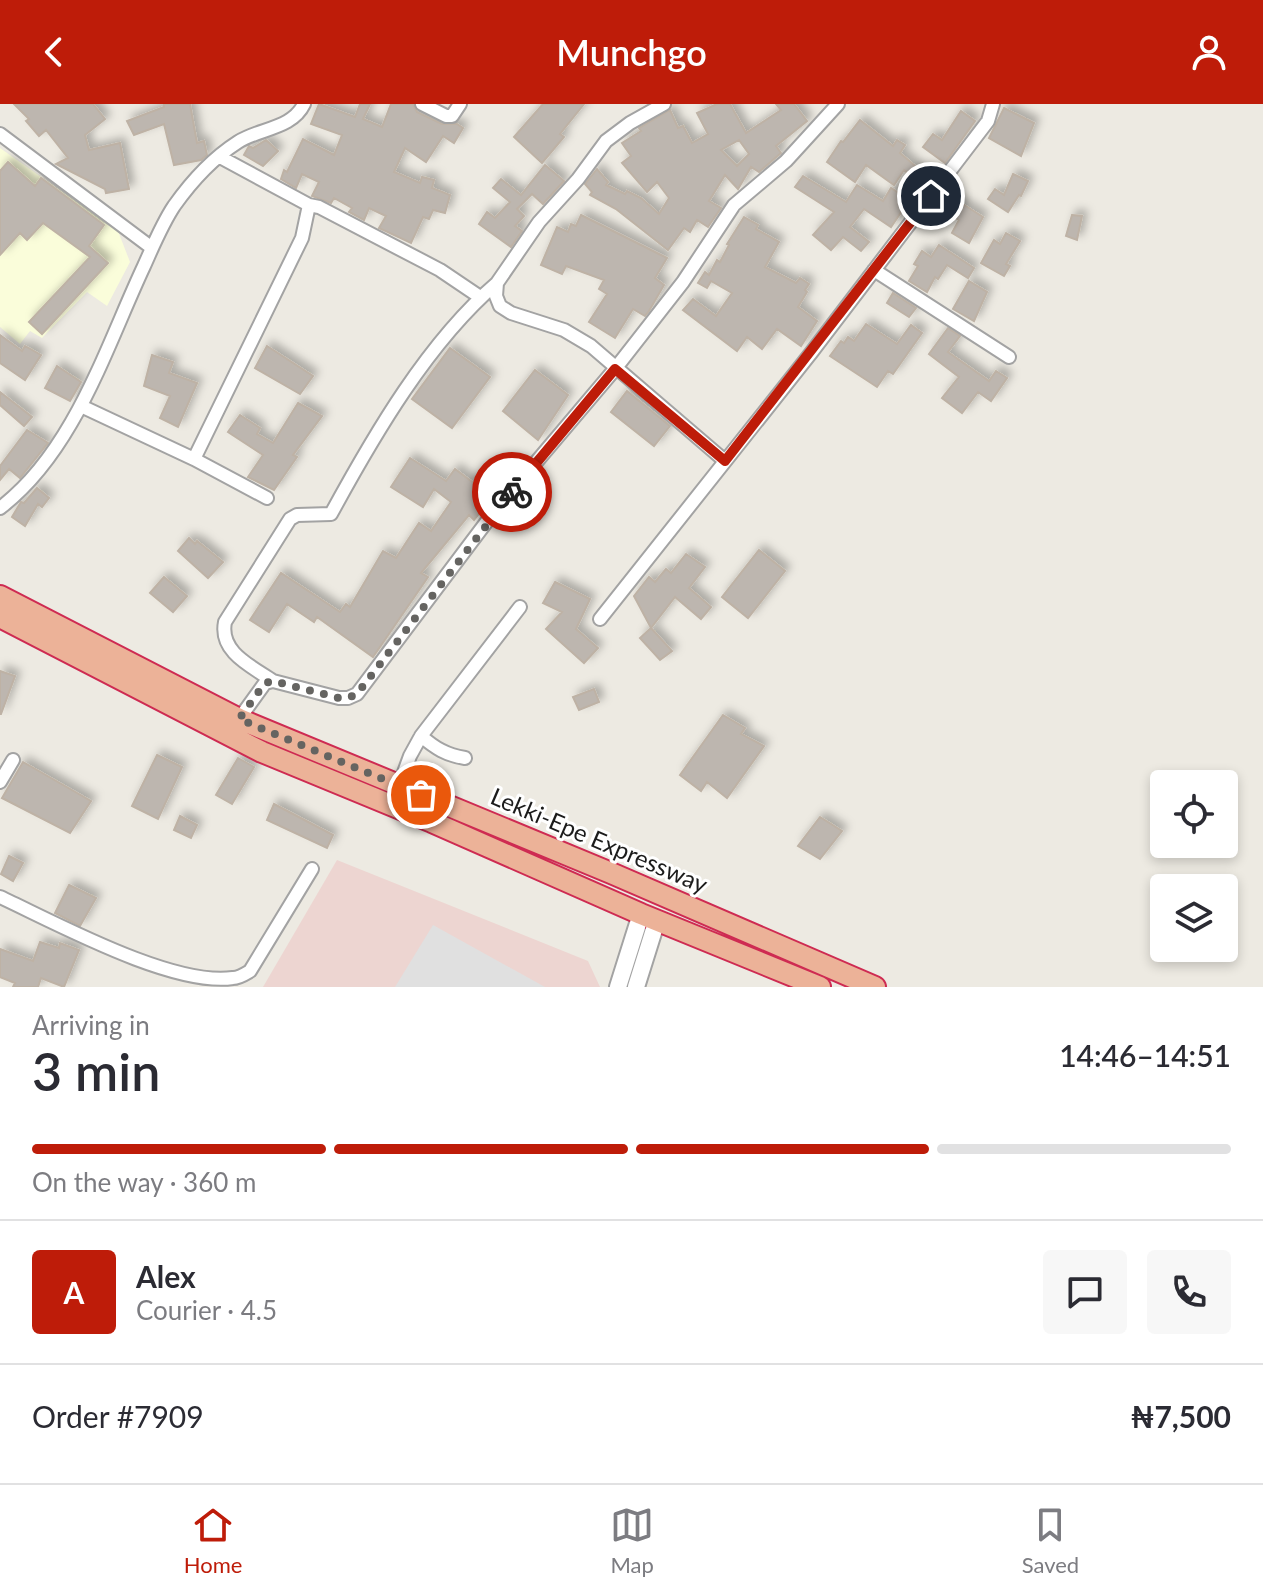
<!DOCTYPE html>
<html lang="en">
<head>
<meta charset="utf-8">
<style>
  body { margin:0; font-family:Lato,sans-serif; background:#f7f7f7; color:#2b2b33; height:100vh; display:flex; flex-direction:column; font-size:30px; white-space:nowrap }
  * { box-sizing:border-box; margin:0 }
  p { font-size:26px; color:#7c7c81 }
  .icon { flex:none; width:44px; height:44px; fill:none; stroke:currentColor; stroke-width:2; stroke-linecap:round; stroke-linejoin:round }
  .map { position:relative; height:883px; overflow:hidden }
  .panel { display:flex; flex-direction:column; background:#fff; flex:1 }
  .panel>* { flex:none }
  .buttons { position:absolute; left:1150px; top:666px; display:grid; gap:16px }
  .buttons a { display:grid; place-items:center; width:88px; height:88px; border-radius:8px; background:#fff; box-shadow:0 4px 12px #0003; font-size:40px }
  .pin { position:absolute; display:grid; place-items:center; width:68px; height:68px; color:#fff; margin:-34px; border:4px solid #fff; border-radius:50%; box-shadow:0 2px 8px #0007 }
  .courier { position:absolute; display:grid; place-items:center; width:80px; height:80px; margin:-40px; border:6px solid #be1c09; border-radius:50%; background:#fff; color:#222; box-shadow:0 2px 10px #0007 }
  .overview em { font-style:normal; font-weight:600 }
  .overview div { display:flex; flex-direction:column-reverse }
  .overview { display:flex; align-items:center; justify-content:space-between; height:136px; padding:0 32px }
  h1 { font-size:52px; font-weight:600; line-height:60px }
  .bar { display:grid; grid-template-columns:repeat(4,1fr); gap:12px 8px; align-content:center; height:96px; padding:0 32px }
  .bar i { height:10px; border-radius:6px; background:#e1e1e2 }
  .bar .on { background:#be1c09 }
  .bar p { grid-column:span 4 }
  .line { display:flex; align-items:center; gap:20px; padding:0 32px; border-top:2px solid #e1e1e2 }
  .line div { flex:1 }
  .round { display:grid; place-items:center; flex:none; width:84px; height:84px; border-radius:8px; background:#f7f7f7 }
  header { display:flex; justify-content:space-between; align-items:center; height:104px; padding:0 32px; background:#be1c09; color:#fff; font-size:36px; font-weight:600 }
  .menu { display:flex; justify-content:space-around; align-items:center; height:112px; border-top:2px solid #e1e1e2; background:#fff; font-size:22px; color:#7c7c81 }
  .menu a { display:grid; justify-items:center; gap:4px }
  .menu .on { color:#be1c09 }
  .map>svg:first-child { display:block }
  .commercial { fill:#edd5d1 }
  .education { fill:#fafdda }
  .parking { fill:#e0e0e0 }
  .building { fill:#bdb6af; stroke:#beb2a5; stroke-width:2; fill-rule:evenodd; filter:url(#shadow) }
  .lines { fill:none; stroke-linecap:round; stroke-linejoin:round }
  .minor-casing { stroke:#a3a3a3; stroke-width:16 }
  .tertiary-casing { stroke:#a3a3a3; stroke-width:20 }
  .trunk-casing { stroke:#ce2b52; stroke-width:24 }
  .minor { stroke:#fff; stroke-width:12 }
  .tertiary { stroke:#fff; stroke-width:16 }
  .trunk { stroke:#ecb298; stroke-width:20 }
  .done { stroke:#656461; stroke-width:8; stroke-dasharray:0 14.4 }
  .route { stroke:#be1c09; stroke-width:10 }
  .labels { text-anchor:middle; stroke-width:6; stroke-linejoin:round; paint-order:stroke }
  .street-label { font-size:24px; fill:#1c1c1c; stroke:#fff }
</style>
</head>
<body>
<header><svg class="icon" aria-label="back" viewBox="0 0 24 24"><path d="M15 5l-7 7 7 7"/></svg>Munchgo<svg class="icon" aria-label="person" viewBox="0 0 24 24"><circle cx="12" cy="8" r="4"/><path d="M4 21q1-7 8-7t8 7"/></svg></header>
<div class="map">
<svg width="1263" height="883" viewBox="0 0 1263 883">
  <defs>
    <filter id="shadow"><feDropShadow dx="5" dy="-5" stdDeviation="4" flood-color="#0004"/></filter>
  </defs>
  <rect width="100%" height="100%" fill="#edeae2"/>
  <path class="commercial" d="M337,756L588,857L600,883H263Z"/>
  <path class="education" d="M0,44L118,127L130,158L107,202L87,188L42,234L30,227L20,240L0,223Z"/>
  <path class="parking" d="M433,821L545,883H395Z"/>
  <path class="building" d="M14,0H93L105,15L85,31L89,46L120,39L129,85L106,89L105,85L56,60L68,54L46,26L39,32L26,17L29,15Z
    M164,0H190L197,39L204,37L207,51L201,56L174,61L164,20L134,31L127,17L164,3Z
    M319,0L355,13L360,0H370L363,15L382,23L391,0H413L417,8L442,20H457L463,24L454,39L443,32L426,58L405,44L394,68L420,79L422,73L434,76L432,84L450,91L445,109L433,106L429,115L423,113L411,139L379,124L386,112L369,104L364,116L349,108L352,104L334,94L331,99L312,92L319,78L302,70L296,84L281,75L284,66L287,68L303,35L334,51L342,31L311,20Z
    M543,0H584L560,30L564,33L542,59L514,33Z
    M717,0H730L746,29L781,6L776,0H794L807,17L776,42L781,49L759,68L751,63L738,85L725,71L709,97L721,104L708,123L697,116L690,128L684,124L668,146L616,105L590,91L592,88L585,80L597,65L608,78L606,81L625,90L627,87L641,94L659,110L669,94L657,78L647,88L622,59L631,52L622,39L641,27L639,24L670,6L678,24L683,22L692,39L708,30L697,9ZM739,36L749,50L737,62L721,46Z
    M1004,4L1034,19L1021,52L989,34Z
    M961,7L975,17L945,59L923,43L933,30L942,36Z
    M860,16L893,42L897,36L905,41L900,49L920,66L913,74L904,66L894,81L866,61L855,78L827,58L841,37L843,38Z
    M266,36L278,47L263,62L244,51L249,42L253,44Z
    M8,58L35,82L41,74L104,121L89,142L108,159L42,230L29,218L90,153L43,119L27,136L20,129L0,151V67Z
    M545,61L564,77L543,100L532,90L517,105L524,112L515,122L522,127L511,143L479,120L487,108L495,114L510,98L493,84L501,75L521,91Z
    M1013,70L1028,77L1021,92L1019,91L1008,108L988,95L995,85L1004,91Z
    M803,72L846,98L857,81L883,97L891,84L914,99L908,107L904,104L891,123L864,105L850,123L869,138L861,147L843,133L831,146L813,131L834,108L795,83Z
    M958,97L983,113L969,139L952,129L959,116L949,110Z
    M581,111L667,154L655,174L664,181L649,207L645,212L633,205L615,234L589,218L607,190L599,185L604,176L566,162L562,170L541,161L557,123L568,128L571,120L576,122Z
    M1072,111L1082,112L1077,136L1066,132Z
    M744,113L758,121L756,125L779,138L765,163L796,179L800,174L809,180L805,186L807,188L798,203L817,217L801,242L777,225L762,245L747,233L737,247L683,206L693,195L716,212L732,189L711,177L707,184L698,179L705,168L709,171L717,156L720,158L729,141L727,140Z
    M1006,129L1020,137L1006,160L1010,162L1004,172L981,159L994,136L1000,140Z
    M939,141L974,164L968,174L947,161L938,175L935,173L927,188L909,177L918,162L914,160L922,147L931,153Z
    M969,177L987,188L974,217L953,205Z
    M893,189L916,204L909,213L887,199Z
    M866,220L897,240L911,221L922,229L893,270L888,267L877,283L830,252L841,237L844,239L848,233L854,237Z
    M948,224L960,232L948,248L989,277L996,267L1007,274L991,297L978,288L962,309L942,294L959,273L929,250Z
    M0,231L22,247L25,242L41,251L25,276L0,259Z
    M267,242L313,272L300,290L255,264Z
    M450,244L490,273L452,324L412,295Z
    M152,251L173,258L169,269L197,279L178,323L160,314L170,292L144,282Z
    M57,262L81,278L70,297L45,284Z
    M535,266L568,291L538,336L503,307Z
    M627,287L670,322L654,342L611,308Z
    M0,288L32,313L24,322L0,301Z
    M298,299L322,312L293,351L297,353L274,386L248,373L263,351L228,328L240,311L260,324L257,330L273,339Z
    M27,326L48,339L20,374L9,365L0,376V362Z
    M410,354L446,377L455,365L492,393L474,416L469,411L421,469L428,473L373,553L317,513L314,518L287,500L269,528L250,516L281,469L340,508L346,500L350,503L383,447L396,454L419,419L431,427L451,398L434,385L423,403L391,383Z
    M37,384L49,394L42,403L38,400L25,422L12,413L21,398L24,399Z
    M189,434L195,440L197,437L223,458L208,474L178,447Z
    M759,446L785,467L748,514L722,493Z
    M686,450L705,463L689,484L711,503L701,515L675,493L651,524L634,492L649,473L655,478L666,465L671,469Z
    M164,473L187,492L173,508L150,489Z
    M555,478L590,495L576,525L598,544L584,559L546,525L562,508L543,499Z
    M651,524L672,547L660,556L640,534Z
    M0,567L15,572L1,610H0Z
    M594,585L599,598L579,606L573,593Z
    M723,611L745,624L741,630L764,642L727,694L707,678L701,687L680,671Z
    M157,651L182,663L158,715L132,702Z
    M238,654L254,663L232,700L216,691Z
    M23,658L91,697L70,729L2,694Z
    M274,700L333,731L327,744L267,716Z
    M180,712L197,721L191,734L174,726Z
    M820,713L842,727L820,755L798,742Z
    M9,752L23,759L13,777L1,770Z
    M69,781L96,794L80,822L55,809Z
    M40,838L59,844L60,839L79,846L64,883L41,874L38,883H13L15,879L0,873V845L33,857Z"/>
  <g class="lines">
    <defs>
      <path id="minor" d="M422,0L446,12H452L460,0
        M664,0L630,19L606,37L578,75L539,118L497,179L496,192L500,202L511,209L564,226L591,242L725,357
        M0,30L152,144
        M309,101L319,103L440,166L480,193
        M874,166L1009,253
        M81,302L194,355L267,394
        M194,355L302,134L309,101L220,53
        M0,404C74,348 106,243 144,162C153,142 162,120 174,102C191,78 213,54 238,38C260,24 292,25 304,0
        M600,515L811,249L988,17L993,0
        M273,577C251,562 219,548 225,518L290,415L297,411L331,410C374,331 428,238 497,179
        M239,615L265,579L273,577L339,594H348L357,590L494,408L615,265L683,178L734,101L786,57L838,0
        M421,632C435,644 446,651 465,654
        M0,678L13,656
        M399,682L410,652L421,632L520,503
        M0,793C56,819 173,883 233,874C239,874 245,870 250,867L312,765"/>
      <path id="tertiary" d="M618,883L641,810
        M636,883L657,816"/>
      <path id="trunk" d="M0,492L239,615L611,769L875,883
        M0,513L262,648L432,718L641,810L820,883"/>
    </defs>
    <use href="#minor" class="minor-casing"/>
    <use href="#tertiary" class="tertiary-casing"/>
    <use href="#trunk" class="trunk-casing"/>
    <use href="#minor" class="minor"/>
    <use href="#tertiary" class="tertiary"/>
    <use href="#trunk" class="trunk"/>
  </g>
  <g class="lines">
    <path class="done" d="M421,691L239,615L265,579L273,577L339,594H348L357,590L512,388"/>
    <path class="route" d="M512,388L615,265L725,357L931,92"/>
  </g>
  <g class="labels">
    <g class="street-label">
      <text transform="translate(599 737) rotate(23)" y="8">Lekki-Epe Expressway</text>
    </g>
  </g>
</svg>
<div class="buttons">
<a><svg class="icon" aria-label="locate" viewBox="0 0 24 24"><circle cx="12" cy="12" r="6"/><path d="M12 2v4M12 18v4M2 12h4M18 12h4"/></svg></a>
<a><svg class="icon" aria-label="layers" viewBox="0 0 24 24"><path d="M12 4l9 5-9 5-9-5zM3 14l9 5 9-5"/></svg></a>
</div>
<div class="pin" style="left:421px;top:691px;background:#ea580c"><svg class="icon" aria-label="bag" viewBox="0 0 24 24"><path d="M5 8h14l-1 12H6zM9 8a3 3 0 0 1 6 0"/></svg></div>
<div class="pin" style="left:931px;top:92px;background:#1f2937"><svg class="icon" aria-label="home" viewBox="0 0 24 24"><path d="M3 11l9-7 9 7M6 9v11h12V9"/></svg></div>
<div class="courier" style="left:512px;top:388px"><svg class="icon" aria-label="bike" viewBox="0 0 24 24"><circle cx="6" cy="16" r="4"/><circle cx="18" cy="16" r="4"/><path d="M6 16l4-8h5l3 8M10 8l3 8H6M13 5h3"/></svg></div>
</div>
<section class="panel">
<div class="overview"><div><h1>3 min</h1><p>Arriving in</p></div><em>14:46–14:51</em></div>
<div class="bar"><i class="on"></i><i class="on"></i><i class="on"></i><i></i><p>On the way · 360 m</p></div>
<div class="line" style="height:144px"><b class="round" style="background:#be1c09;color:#fff">A</b><div><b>Alex</b><p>Courier · 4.5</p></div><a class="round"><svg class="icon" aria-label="chat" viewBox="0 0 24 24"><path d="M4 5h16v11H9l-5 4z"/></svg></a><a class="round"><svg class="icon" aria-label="phone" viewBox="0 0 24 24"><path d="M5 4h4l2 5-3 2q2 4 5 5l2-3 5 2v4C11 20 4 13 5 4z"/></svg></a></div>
<div class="line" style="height:104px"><div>Order #7909</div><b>₦7,500</b></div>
</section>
<nav class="menu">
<a class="on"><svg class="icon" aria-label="home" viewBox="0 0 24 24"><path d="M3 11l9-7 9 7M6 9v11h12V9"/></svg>Home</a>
<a><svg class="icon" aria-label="map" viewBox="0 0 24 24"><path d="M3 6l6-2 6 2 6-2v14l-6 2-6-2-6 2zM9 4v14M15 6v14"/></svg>Map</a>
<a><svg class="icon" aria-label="saved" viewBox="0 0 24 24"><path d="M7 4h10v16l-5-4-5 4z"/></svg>Saved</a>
</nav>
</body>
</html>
